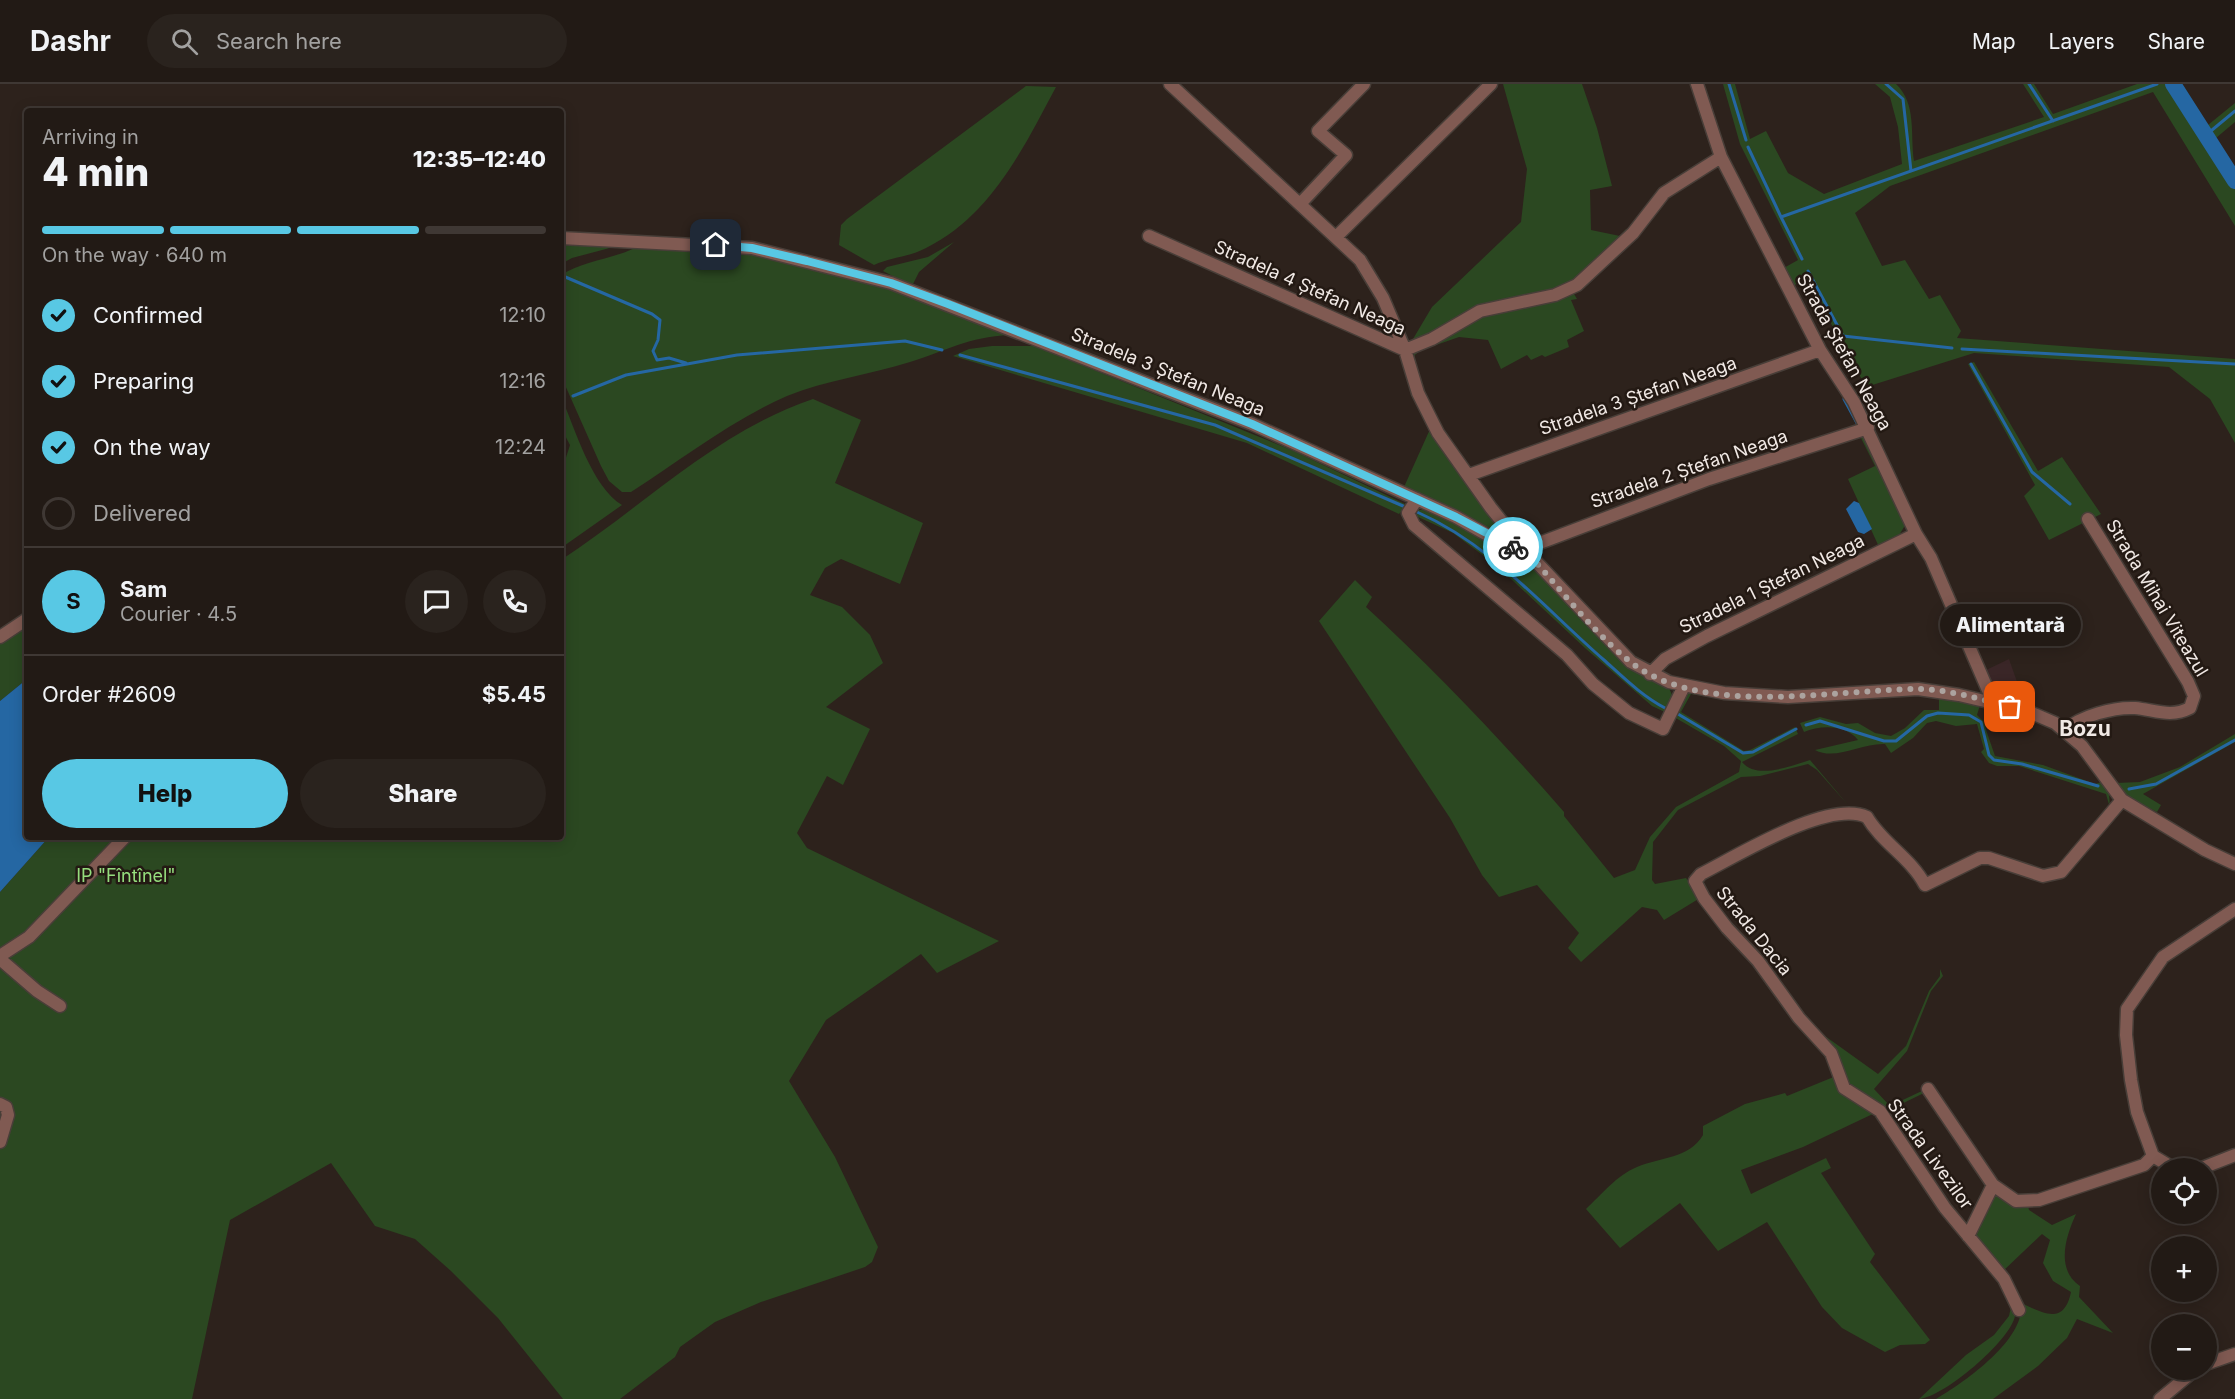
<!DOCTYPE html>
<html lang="en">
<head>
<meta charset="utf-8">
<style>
  body { margin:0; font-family:Inter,sans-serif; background:#2a231e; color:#f1f3f6; height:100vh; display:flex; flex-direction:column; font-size:22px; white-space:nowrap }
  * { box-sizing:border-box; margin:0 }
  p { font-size:20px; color:#a2a1a0 }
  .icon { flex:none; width:33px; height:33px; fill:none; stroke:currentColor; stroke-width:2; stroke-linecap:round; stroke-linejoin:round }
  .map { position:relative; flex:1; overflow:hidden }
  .side { position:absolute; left:24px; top:24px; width:540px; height:732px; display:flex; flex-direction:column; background:#221a15; border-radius:6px; box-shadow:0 3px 15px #0003,0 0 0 2px #3f3834 }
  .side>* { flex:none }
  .tools { position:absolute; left:2151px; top:1074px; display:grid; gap:12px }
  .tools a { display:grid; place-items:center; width:66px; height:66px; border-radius:50%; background:#221a15; box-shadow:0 3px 15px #0003,0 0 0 2px #3f3834; font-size:30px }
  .pin { position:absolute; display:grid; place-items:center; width:51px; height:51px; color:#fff; margin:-26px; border-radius:12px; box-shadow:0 3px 9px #0006 }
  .courier { position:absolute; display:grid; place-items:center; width:60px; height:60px; margin:-30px; border:4px solid #58c8e4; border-radius:50%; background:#fff; color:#222; box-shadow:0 2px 8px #0007 }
  .bubble { position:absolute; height:42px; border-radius:21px; background:#221a15; box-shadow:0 3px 15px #0003,0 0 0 2px #3f3834; font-size:20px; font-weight:800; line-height:42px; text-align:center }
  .head em { font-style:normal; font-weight:800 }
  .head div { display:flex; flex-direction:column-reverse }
  .head { display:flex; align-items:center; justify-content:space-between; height:102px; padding:0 18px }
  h1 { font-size:39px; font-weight:800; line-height:45px }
  .bar { display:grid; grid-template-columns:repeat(4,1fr); gap:9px 6px; align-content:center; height:72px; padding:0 18px }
  .bar i { height:8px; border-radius:4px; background:#3f3834 }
  .bar .active { background:#58c8e4 }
  .bar p { grid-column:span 4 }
  .line { display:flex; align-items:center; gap:15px; padding:0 18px; border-top:2px solid #3f3834 }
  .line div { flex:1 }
  .round { display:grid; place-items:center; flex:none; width:63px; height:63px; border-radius:32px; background:#2a231e }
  ol { padding:0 18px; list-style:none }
  li { display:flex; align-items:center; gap:18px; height:66px }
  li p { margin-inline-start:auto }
  li .icon { padding:6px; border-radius:50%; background:#58c8e4; color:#111; stroke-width:4 }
  li:last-child { color:#a2a1a0 }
  li i { width:33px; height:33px; border:3px solid #3f3834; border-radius:50% }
  .cta { display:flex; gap:12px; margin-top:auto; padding:12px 18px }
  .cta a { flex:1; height:69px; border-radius:36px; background:#58c8e4; color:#111; font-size:24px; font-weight:800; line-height:69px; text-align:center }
  .cta a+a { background:#2a231e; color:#f1f3f6 }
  header { display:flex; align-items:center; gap:36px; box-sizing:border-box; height:84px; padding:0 30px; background:#221a15; border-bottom:2px solid #3f3834 }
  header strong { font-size:28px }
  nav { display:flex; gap:33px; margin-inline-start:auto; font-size:21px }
  .search { width:420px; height:54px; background:#2a231e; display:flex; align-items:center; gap:15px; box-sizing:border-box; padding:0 21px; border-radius:33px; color:#a2a1a0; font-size:22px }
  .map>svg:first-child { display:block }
  .commercial { fill:#3a2627 }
  .green { fill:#2b4821 }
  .water { fill:#2567a3 }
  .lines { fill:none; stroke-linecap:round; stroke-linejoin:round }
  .stream { stroke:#2567a3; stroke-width:3 }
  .river { stroke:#2567a3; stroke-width:16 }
  .minor-casing { stroke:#483e38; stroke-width:15 }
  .minor { stroke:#805a52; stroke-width:12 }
  .done { stroke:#aca39f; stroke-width:6; stroke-dasharray:0 10.8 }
  .route { stroke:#58c8e4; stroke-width:8 }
  .labels { text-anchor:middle; stroke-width:5; stroke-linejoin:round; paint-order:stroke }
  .street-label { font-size:18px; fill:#f1e9e5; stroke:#231913 }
  .park-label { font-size:18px; fill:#95dd7d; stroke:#231913 }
  .quarter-label { font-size:21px; font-weight:bold; fill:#f1e9e5; stroke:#231913 }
</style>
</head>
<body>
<header>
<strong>Dashr</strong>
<div class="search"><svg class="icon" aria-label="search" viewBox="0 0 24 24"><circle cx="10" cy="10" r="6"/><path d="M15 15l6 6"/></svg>Search here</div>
<nav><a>Map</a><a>Layers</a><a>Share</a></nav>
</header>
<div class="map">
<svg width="2235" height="1315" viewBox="0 0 2235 1315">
  <rect width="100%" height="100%" fill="#2d221c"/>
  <path class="commercial" d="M2009,575L2022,612L2026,621L1994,610L1984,587Z"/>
  <path class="green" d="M1503,0H1582L1597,44L1612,102L1590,106L1591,146L1620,152L1626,145L1625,151L1571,201L1506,217L1431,253L1414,258L1413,255L1432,223L1521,138L1527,85Z
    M1723,0H1735L1750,55L1766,47L1788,89L1824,110L1902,80L1898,43L1890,13L1875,0H1896C1917,20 1910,50 1914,77L2044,33L2023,0H2034L2053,30L2137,0H2182L2208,41L2235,19V38L2216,54L2235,84V142L2153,8L1890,102L1855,129L1882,182L1905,176L1929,215L1940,211L1961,247L1957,254L2235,275V359L2210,315L2169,283L1974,269L1866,303L1807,196L1792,202L1782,185L1798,176L1740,60Z
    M1026,2L1056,3C1024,63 991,132 926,164C910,173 891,173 874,181L839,161L841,141L847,135Z
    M954,158L919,188L912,202L883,187L887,183L928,173Z
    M561,159L621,161L572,174L561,180Z
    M635,164L753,169L908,210L1010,251C967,253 949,266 910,278C869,291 826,296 787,312C732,336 681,376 631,408H622L609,397L601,382L561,292V191C583,177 612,175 635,164Z
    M1568,210H1574L1577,215L1571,216L1584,247L1567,256L1569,263L1545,273L1542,271L1531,276L1527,271L1501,285L1488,256L1459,253L1419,267L1413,273L1416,265L1466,236Z
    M992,262H1035L1294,367L1407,421L1399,430L1247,359L953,272L969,265Z
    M1974,278L2038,387L2062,373L2101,430L2049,456L2024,412L2035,401L1968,280Z
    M561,312C575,345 592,403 622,421L561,464V389L570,361L561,344Z
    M813,315L861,336L835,399L923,439L900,500L841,475L825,484L810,511L842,523L870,551L883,579L826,623L870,645L843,701L827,692L797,749L807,764L999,857L937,889L921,870L826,936L789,997L835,1073L878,1163L872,1178L865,1183L761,1218L715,1238L680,1263L675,1273L620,1315H563L498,1234L451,1187L415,1155L375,1142L331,1079L230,1136L192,1315H0V808L49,753H561V476C645,421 716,348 813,315Z
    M1431,343L1511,456L1498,454L1451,423L1404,403Z
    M1863,349L1907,438L1898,453L1879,463L1848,395L1875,382L1860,352Z
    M1418,426H1423L1457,440L1501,465L1524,471L1592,546L1630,582L1668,602L1673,613L1667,629L1652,622L1585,564L1496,481L1453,449L1416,432Z
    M1355,496L1372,513L1366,523C1437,588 1501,656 1564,728V732L1614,794L1635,786L1650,753L1676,723L1739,688L1741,677L1724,662L1674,633L1690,607L1740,614L1741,617L1691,610L1681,628L1744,667L1750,666L1795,643L1798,650L1742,678C1757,696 1790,682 1810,676L1848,721L1817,686L1808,680L1760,692L1741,693L1678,726L1653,758L1652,796L1655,800L1686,794L1700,814L1664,836L1657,826L1642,823L1581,878L1568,864L1579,849L1537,801L1499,813L1482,791L1450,734L1319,537Z
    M27,541V595L0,617V559Z
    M1939,613L1980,621L1977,631L1983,637L1995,672L2043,681L2095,700L2102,698L2109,709L2110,724L2106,710L2019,682H1997L1989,679L1981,668L1984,665L1977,640L1956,642L1936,637L1927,639L1913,654L1891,669L1885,660C1861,659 1836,677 1815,666L1858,656C1846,640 1820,641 1804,648L1800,639L1820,633L1846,640L1858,639L1875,649L1891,652L1905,644L1924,626H1939Z
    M2235,650V658L2143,710L2161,721L2157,728L2125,712L2116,699L2140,698L2180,683Z
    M1940,885L1943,892L1931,907L1907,967L1874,1005L1890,1022L1924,1006L1926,1008L1885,1028L1851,1007L1818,947L1878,990L1906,962L1929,907L1940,892Z
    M1836,992L1877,1028L1803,1063L1741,1086L1751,1110L1826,1074L1831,1084L1821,1089L1875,1170L1870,1178L1930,1256L1925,1260L1900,1261L1885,1268L1842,1244L1822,1223L1767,1138L1718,1167L1680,1119L1620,1164L1586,1125C1601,1111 1617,1091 1637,1083C1660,1073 1689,1075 1703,1051V1042L1745,1020L1785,1009L1787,1012Z
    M1996,1109L2020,1124L2028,1122L2029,1126L2052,1141L2076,1130C2066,1152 2055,1185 2080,1202L2079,1213L2113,1249L2077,1235L2067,1254L2038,1282L1993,1315H1936C1963,1299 2026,1256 2021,1219C2043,1229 2064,1242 2071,1208L2053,1197L2043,1179L2050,1156L2042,1150L2002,1188L1971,1151L1984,1121Z
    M1987,1181C1999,1188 2018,1217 2015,1232C2010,1257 1944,1313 1919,1315L1966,1271L1994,1251L2009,1232L2011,1223L2007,1209Z"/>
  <path class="water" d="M1854,417L1859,419L1872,445L1864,450L1858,448L1846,425Z
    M27,595V753H49L0,808V617Z"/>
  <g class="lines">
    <path class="stream" d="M1729,0L1746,56
      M1886,0L1903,15L1911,87
      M2029,0L2053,37
      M2206,51L2235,27
      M1748,63L1781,133L2157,0
      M1781,133L1802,175
      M1808,187L1843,252L1952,264
      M563,192L652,230L660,236L658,256L653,267L657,276L669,274L686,279
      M1962,265L2235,280
      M960,271L1215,341L1403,422
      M1971,280L2032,388L2070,420
      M573,312L626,291L737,271L905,257L942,266
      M1844,315L1857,339
      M1417,428C1492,461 1543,523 1604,576C1623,593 1642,612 1665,624
      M1678,630L1743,669L1753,668L1796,645
      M1806,641L1820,637L1884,657H1896L1927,632L1938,629L1969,631L1981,638L1989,671L1994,676L2022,680L2098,702
      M2129,705L2156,700L2235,656"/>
    <path class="river" d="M2173,0L2235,97"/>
    <defs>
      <path id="minor" d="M1170,0L1360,176L1383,214L1405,266L1418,309L1438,349L1491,424L1524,465L1631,578L1669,598L1724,609L1788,613L1918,605L1959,611L2027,627L2055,639L2082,662L2122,716L2205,766L2235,780
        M1697,0L1721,73L1820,266L1854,318L1916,450L1931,474L1993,618
        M1300,120L1346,71L1318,47L1364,0
        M1149,152L1405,266L1432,255L1480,227L1555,211L1577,201L1633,149L1664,109L1721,73
        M1337,152L1491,0
        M561,154L752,164L891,199L1252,340L1456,433L1503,460L1524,465L1709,395L1868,344
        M1469,391L1820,266
        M1417,415L1408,429L1414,441L1567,571L1593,600L1629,629L1663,645L1684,602
        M0,553L27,535
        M1650,590L1665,575L1707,552L1916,450
        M2065,646C2081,632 2113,623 2135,624C2155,626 2171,634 2190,624L2194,612L2188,598L2088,435
        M0,872L29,853L125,753
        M0,875L37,907L60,922
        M1928,1005L1993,1101L2016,1117L2039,1116L2144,1081L2153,1072
        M0,1020L6,1023L8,1031L0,1058
        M2153,1072L2137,1028L2131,996L2126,951L2127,925L2163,873L2235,825
        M2153,1072L2173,1084
        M2202,1084L2235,1071
        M1968,1152L1993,1101
        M2019,1226L2004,1195L1945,1124L1880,1027L1844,1004L1831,969L1799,934L1758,877L1727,844L1704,814L1695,797L1701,790C1737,772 1828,715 1867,733C1882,759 1911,774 1925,801L1980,774H1989L2043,792L2061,788L2122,716
        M2206,1280L2235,1270
        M2160,1315L2195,1286"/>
    </defs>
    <use href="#minor" class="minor-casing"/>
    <use href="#minor" class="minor"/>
  </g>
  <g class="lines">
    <path class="done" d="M1513,463L1524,465C1557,500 1602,561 1642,586C1716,631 1834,606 1916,605C1947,605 1980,615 2010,623"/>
    <path class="route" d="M716,161L752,164L807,177L891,199L948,220L1252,340L1456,433L1513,463"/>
  </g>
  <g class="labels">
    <g class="street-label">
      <text transform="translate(1310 204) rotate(24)" y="6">Stradela 4 Ștefan Neaga</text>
      <text transform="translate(1844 268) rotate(61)" y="6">Strada Ștefan Neaga</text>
      <text transform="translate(1168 288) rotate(22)" y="6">Stradela 3 Ștefan Neaga</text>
      <text transform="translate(1638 312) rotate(-19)" y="6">Stradela 3 Ștefan Neaga</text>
      <text transform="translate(1689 385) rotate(-19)" y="6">Stradela 2 Ștefan Neaga</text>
      <text transform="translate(1772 500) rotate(-26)" y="6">Stradela 1 Ștefan Neaga</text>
      <text transform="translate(2157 514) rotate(59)" y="6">Strada Mihai Viteazul</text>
      <text transform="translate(1754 847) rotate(51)" y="6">Strada Dacia</text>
      <text transform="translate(1930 1070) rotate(54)" y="6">Strada Livezilor</text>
    </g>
    <g class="park-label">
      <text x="126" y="798">IP "Fîntînel"</text>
    </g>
    <g class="quarter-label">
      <text x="2085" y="652">Bozu</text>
    </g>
  </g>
</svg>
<div class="tools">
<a><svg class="icon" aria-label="locate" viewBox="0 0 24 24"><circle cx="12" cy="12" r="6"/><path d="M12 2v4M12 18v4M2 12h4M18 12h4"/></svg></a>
<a>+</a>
<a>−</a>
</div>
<div class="pin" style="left:2010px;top:623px;background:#ea580c"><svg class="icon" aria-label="bag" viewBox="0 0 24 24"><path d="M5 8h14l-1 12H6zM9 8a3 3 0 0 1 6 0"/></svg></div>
<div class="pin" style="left:716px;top:161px;background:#1f2937"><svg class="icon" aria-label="home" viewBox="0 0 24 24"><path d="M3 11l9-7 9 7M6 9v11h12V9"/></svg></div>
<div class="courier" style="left:1513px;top:463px"><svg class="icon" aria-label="bike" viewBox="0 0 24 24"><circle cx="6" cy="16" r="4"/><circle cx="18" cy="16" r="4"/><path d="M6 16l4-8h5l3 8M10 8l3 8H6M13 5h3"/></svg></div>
<div class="bubble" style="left:1940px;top:520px;width:141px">Alimentară</div>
<section class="side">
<div class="head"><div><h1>4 min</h1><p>Arriving in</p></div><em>12:35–12:40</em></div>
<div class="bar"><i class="active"></i><i class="active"></i><i class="active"></i><i></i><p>On the way · 640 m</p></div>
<ol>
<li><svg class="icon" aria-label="check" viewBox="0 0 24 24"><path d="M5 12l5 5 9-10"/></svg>Confirmed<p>12:10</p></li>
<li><svg class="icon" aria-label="check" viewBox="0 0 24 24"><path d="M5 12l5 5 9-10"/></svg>Preparing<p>12:16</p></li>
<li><svg class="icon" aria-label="check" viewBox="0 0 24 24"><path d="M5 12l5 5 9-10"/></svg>On the way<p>12:24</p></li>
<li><i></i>Delivered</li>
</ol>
<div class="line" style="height:108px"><b class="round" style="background:#58c8e4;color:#111">S</b><div><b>Sam</b><p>Courier · 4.5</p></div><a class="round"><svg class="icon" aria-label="chat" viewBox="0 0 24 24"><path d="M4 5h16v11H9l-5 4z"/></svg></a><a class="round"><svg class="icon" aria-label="phone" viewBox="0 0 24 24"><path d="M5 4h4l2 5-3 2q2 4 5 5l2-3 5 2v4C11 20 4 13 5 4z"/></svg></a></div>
<div class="line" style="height:78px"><div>Order #2609</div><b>$5.45</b></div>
<div class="cta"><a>Help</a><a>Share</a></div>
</section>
</div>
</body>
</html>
